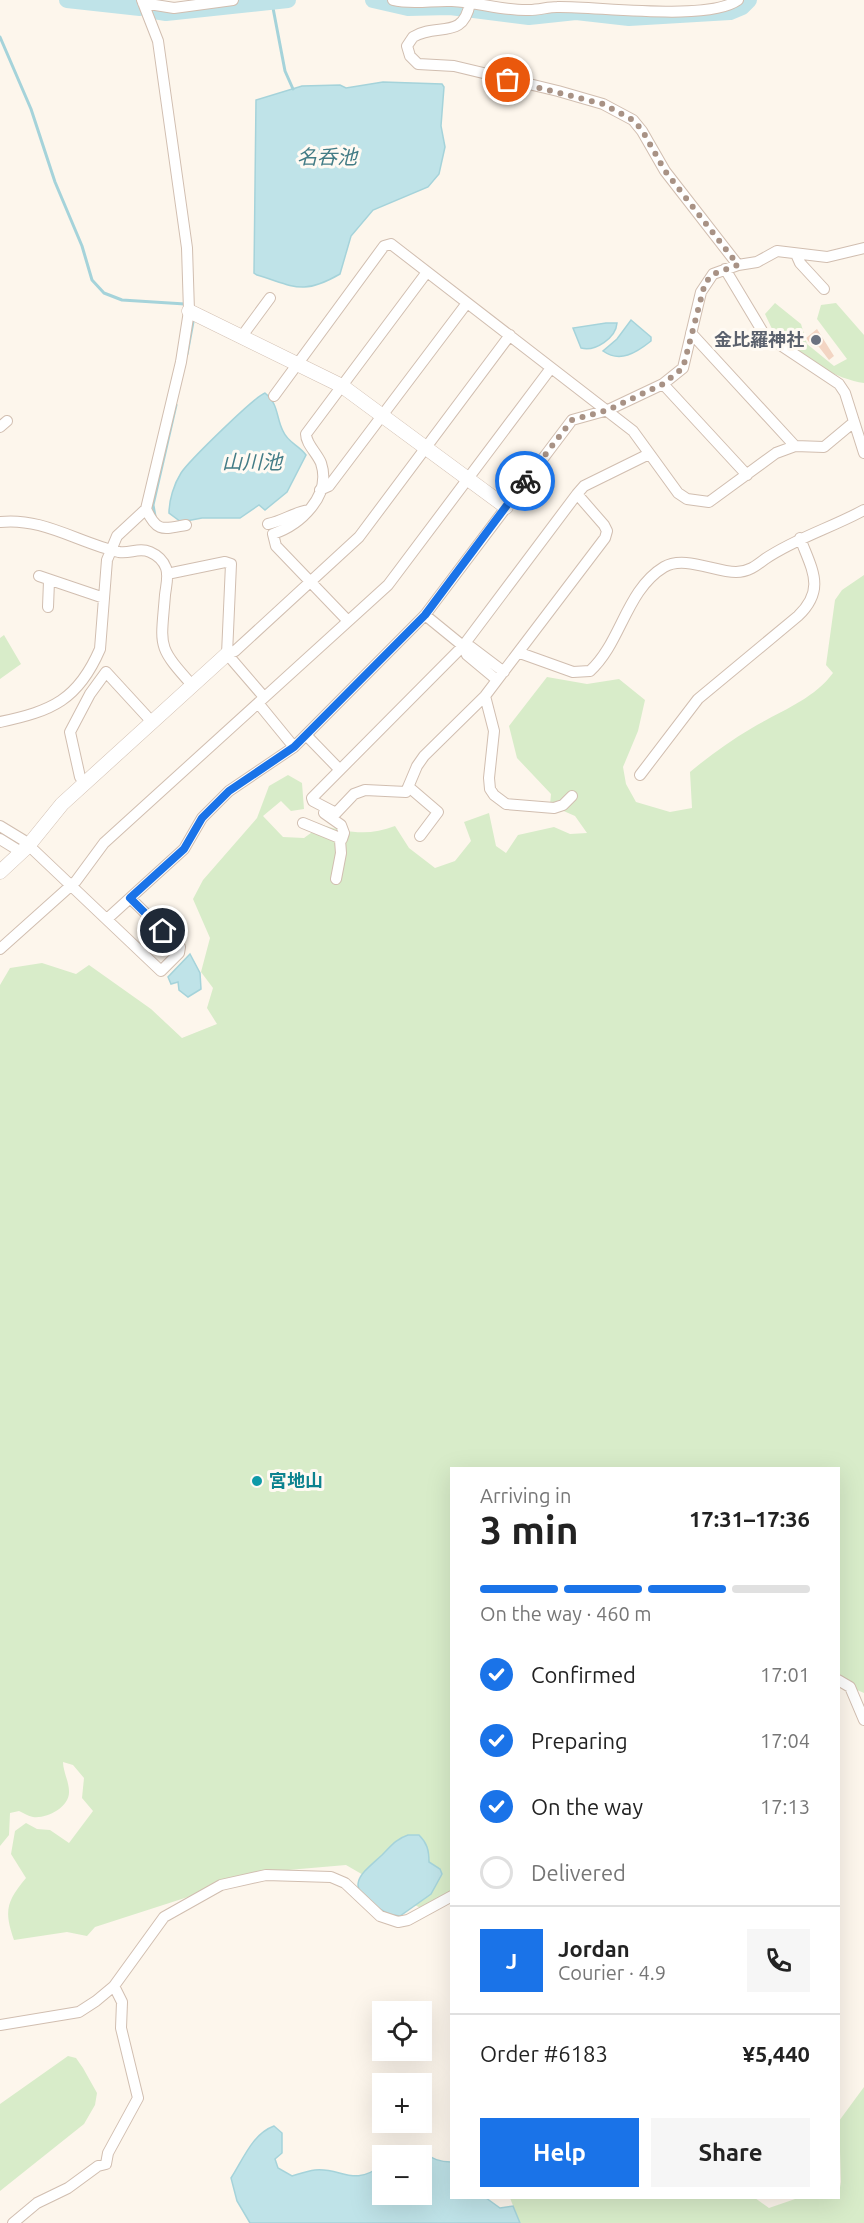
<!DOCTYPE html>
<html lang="en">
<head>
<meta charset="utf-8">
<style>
  body { margin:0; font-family:Ubuntu,"Noto Sans JP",sans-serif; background:#f6f6f6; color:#222; height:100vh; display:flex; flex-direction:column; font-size:22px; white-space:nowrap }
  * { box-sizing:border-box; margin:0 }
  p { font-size:20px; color:#767676 }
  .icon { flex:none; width:33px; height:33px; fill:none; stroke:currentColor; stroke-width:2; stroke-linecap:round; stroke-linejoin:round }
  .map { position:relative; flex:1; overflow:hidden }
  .sheet { position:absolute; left:450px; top:1467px; width:390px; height:732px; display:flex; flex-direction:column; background:#fff; border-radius:0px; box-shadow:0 6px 24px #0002 }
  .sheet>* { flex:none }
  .controls { position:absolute; left:372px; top:2001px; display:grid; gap:12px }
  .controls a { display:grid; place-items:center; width:60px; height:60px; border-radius:0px; background:#fff; box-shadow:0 6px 24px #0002; font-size:30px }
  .pin { position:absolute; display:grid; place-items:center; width:51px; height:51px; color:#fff; margin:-26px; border:3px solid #fff; border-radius:50%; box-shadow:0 2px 6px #0007 }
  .courier { position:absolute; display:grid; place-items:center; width:60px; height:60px; margin:-30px; border:4px solid #1a73e8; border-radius:50%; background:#fff; color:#222; box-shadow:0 2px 8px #0007 }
  .summary em { font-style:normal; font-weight:700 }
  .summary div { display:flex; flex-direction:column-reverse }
  .summary { display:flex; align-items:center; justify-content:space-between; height:102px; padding:0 30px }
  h1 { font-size:39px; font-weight:700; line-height:45px }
  .bar { display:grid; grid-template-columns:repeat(4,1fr); gap:9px 6px; align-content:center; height:72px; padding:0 30px }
  .bar i { height:8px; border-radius:4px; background:#e0e0e0 }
  .bar .current { background:#1a73e8 }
  .bar p { grid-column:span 4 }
  .line { display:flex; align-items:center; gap:15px; padding:0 30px; border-top:2px solid #e0e0e0 }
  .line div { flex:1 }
  .round { display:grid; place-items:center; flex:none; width:63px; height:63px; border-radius:0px; background:#f6f6f6 }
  ol { padding:0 30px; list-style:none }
  li { display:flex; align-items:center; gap:18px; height:66px }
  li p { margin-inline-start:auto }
  li .icon { padding:6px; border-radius:50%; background:#1a73e8; color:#fff; stroke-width:4 }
  li:last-child { color:#767676 }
  li i { width:33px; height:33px; border:3px solid #e0e0e0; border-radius:50% }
  .button { display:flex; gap:12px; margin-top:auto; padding:12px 30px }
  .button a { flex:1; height:69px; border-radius:0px; background:#1a73e8; color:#fff; font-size:24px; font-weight:700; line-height:69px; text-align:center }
  .button a+a { background:#f6f6f6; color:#222 }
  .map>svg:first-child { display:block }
  .green { fill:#d8ecc9 }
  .water { fill:#bfe3e8; stroke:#a5d3da; stroke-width:1.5 }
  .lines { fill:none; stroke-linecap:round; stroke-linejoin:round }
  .stream { stroke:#a5d3da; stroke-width:3 }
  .river { stroke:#bfe3e8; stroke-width:16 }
  .building { fill:#f3d5c3 }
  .minor-casing { stroke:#d1beb0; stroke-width:12 }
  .tertiary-casing { stroke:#d1beb0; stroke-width:15 }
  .minor { stroke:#fff; stroke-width:10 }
  .tertiary { stroke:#fff; stroke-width:14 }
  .done { stroke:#a89285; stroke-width:6; stroke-dasharray:0 10.8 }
  .route { stroke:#1a73e8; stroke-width:8 }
  .worship-dot { fill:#6b7280; stroke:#fffaf3; stroke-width:2 }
  .culture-dot { fill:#0f9aa8; stroke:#fffaf3; stroke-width:2 }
  .labels { text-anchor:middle; stroke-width:6; stroke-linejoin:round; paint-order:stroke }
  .worship-label { font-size:18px; font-weight:bold; fill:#5b616d; stroke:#fffaf3; text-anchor:end }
  .culture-label { font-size:18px; font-weight:bold; fill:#0d838f; stroke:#fffaf3; text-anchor:start }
  .water-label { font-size:20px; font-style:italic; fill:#437c86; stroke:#fffaf3 }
</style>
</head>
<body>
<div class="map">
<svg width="864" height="2223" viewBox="0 0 864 2223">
  <rect width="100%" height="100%" fill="#fdf6ec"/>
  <path class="green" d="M775,303L801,324L807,344L834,366L847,359L817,319L821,305L836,303L864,335V383C839,380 797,357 779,339C773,333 769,322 765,314Z
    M864,575V1693L850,1687H839L838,1468H452L451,1894L422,1909L346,1865L265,1872L95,1927L87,1936L67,1932L14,1940C4,1911 6,1902 26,1878L11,1854L15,1831L26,1823L37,1829L50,1830L69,1843L93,1811L82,1798L84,1778L73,1765L63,1762C63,1771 69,1782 69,1791C70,1807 47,1819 33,1817C28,1816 24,1813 19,1811L10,1813L9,1835L0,1846V985L10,968L42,963L76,974L89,965L151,1009L182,1038L217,1024L207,1008L213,988L201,972L210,938L193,899L203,880L257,818L269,786L288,775L302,783L304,809L291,811L281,801L263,816L283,837L304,838L322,825C348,833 370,836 395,826L409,848L435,868L455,861L471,841L464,822L489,813L496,846L506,853L518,835L554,827L570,834L587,833L575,816L550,805L551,794L517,758L509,726L547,677L587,684L619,679L645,700L638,731L623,767L626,784L636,802L670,812L692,808L690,772C709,756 730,741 752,728C780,711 813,700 833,673L826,665L835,600L842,590Z
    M4,635L21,664L0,679V638Z
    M68,2056L76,2058L83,2068L97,2093L95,2105L84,2124L0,2191V2104Z
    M864,2087V2223H520L510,2198H755L769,2208L798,2198H838L841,2182L839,2121Z"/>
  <path class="water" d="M383,82L442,84L444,87L441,126L445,147L439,174L428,187L373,210L351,236L340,274C302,296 294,286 257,275L254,273L256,100L302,86L340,85L346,88Z
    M631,320L651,337V341C636,353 620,363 603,351L617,339Z
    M606,323H617C616,338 595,352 581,348L573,328Z
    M265,393C279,404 276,418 283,431C288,443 299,445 306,455L287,492L265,510L259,505L240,518H202L181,522L169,513C169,500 174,484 181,473C188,462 254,397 265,393Z
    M190,954L200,973L201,989L188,997L179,990L178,982L171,984L168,977Z
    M408,1835H419C427,1843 429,1850 429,1862L440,1869L442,1874L431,1894L400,1916C390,1916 383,1911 374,1905C342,1885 365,1871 382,1855C391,1846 396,1839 408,1835Z
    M274,2126L282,2133V2153L275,2159L278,2168L292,2176C299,2174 307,2171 315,2170C341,2167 353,2188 382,2165V2194H422V2156L395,2155C425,2140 422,2162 451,2162L452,2198H486L500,2208L513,2206L520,2223H250L237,2201L231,2178C243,2160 252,2134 274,2126Z"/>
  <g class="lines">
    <path class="stream" d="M266,2L273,8L285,71L293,89
      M0,37L31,109L55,182L82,246L92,280L104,293L122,300L185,304
      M187,354L193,322
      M155,516L153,505L176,405"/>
    <path class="river" d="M67,0L140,8
      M373,0L408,8L450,7L529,17L576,12L629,18L730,12L742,7L749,0
      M154,11L166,13L288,0"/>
  </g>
  <path class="building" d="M817,329L834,356L829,360L819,347L812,346L806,338Z"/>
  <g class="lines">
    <defs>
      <path id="minor" d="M393,0C413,5 432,0 452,1C478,2 503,11 529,10C539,10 548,7 557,7C596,6 708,22 738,0
        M143,3L174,8L233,0
        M470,3C463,41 437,22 413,37L407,46L410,56L418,64L454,66L558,91L603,104L633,120L642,131L665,171L738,265
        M796,254L800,263L824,289
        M725,269L764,334L839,384L845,393L864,453
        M691,333L795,446
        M242,336L270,298
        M663,384L747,475
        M274,396L384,246L391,244L633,431L678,493L687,499L709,502L776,453L795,446L824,447L854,422
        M0,427L7,421
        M320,490L329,486L467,303
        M577,494L604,525L607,531L605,538L485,696L424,756L417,766L406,792L365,790L354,794L336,813L313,801L312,798L463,646L577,494L584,486L649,454
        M146,509C157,533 163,529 186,525
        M0,522C42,517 79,543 119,552C130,554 139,547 150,552C157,555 163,560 166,568C169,576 166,586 165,595C161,647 156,645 192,685
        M268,524C283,521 295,512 309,510
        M167,574L225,562L231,564L227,654L264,697
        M39,576L104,598
        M48,607L49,581
        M425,615L463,646L471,647L504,672
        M348,621L276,546L273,534C300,525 332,496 321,463C317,453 306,444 306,434L427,272
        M463,646L467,655L497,680
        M520,653L573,672L590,671C621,643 626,590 664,567C684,555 715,572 736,572C748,572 756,566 765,559C796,538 831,528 864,510
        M227,654L235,651L359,537L510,335
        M485,696L494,731L489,778L490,789L494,795L506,804L554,808L563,805L572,796
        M258,703L294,747
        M0,722C52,711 78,700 100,649L107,560L117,536L146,509L181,362L189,311L187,248L158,41L142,0
        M306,735L340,770
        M640,775L698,699L798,616C826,589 812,570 800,538
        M85,783L80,777L70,732L90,694L106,672L152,722
        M410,788L438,812L420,836
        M303,823L342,839L344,833L341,825L324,813
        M0,826L23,840L161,971L179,953L180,947L130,898
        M0,839L21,852
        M336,879L341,853L340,840
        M107,919L184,849L202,818L229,791L294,747L425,615L572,420L608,410L663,384L683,368L701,292L713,274L738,265L757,262L777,251L827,257L864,248
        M0,949L76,881L104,843L388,585L551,368
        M838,1680L850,1687L864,1720
        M0,2025L79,2012L96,2001L114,1986L164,1917L221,1885L266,1875L331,1877L345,1883L380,1916L398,1922L408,1920L452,1896
        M13,2223L37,2203L68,2188L98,2166L106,2164L108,2153L138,2098L121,2028L122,2002L114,1986"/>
      <path id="tertiary" d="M189,311L342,386L506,507
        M0,872L28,846L62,804L227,654"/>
    </defs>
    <use href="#minor" class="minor-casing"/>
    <use href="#tertiary" class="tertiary-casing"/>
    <use href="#minor" class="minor"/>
    <use href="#tertiary" class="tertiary"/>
  </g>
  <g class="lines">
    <path class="done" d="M508,80L603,104L633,120L642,130L665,171L738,265L713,274L705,283L683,368L663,384L608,410L572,420L525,481"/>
    <path class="route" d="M163,931L130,898L184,849L202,818L229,791L294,747L425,615L525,481"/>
  </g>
  <circle class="worship-dot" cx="816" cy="340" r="6"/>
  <circle class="culture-dot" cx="257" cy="1481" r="6"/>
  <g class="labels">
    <g class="worship-label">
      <text x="804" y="346">金比羅神社</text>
    </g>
    <g class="culture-label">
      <text x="269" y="1487">宮地山</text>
    </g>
    <g class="water-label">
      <text x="327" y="164">名呑池</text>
      <text x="252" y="469">山川池</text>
    </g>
  </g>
</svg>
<div class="controls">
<a><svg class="icon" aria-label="locate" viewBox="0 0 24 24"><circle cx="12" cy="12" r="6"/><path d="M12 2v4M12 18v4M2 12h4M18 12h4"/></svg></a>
<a>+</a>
<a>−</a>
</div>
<div class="pin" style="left:508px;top:80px;background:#ea580c"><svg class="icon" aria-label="bag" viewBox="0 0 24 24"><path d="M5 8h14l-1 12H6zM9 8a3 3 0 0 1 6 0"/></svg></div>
<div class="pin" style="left:163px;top:931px;background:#1f2937"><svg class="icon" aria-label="home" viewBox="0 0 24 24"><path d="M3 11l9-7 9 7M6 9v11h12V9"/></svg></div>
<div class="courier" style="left:525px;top:481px"><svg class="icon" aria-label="bike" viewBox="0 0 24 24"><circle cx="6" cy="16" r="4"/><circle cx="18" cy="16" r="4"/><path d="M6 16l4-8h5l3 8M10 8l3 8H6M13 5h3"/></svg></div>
<section class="sheet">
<div class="summary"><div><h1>3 min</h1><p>Arriving in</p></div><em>17:31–17:36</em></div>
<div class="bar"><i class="current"></i><i class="current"></i><i class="current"></i><i></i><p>On the way · 460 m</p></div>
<ol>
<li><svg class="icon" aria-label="check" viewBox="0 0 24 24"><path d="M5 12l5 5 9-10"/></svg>Confirmed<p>17:01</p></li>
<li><svg class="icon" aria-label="check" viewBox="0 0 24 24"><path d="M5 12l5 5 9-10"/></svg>Preparing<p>17:04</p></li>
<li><svg class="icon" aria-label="check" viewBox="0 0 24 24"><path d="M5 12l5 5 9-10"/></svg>On the way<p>17:13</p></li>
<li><i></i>Delivered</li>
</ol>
<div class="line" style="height:108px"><b class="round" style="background:#1a73e8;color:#fff">J</b><div><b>Jordan</b><p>Courier · 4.9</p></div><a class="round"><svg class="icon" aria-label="phone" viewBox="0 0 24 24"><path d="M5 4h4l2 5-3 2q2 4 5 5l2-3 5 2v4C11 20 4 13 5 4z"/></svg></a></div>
<div class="line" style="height:78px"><div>Order #6183</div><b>¥5,440</b></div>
<div class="button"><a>Help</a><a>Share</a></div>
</section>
</div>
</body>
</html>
